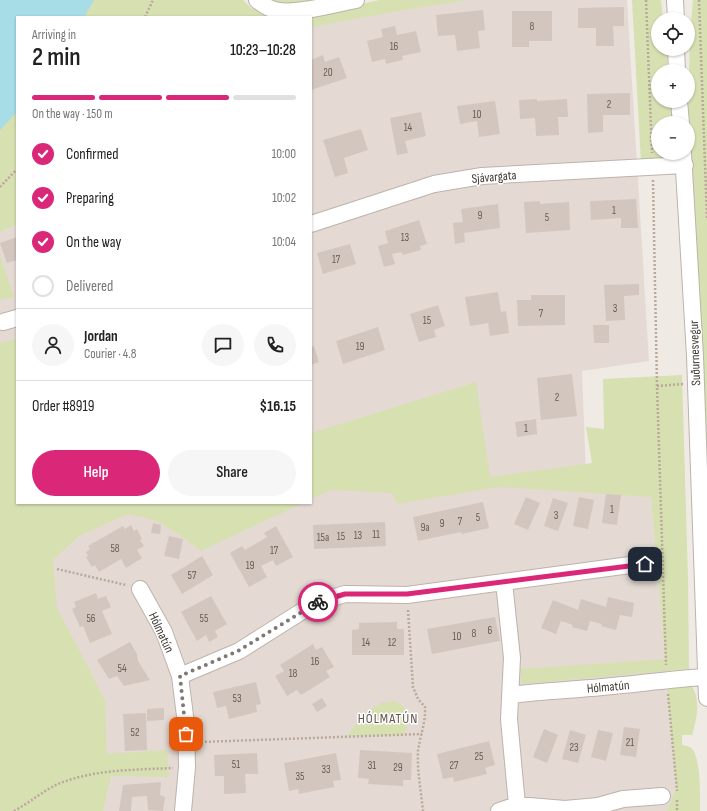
<!DOCTYPE html>
<html lang="en">
<head>
<meta charset="utf-8">
<style>
  body { margin:0; font-family:"Sofia Sans Condensed",sans-serif; background:#f6f6f6; color:#222; height:100vh; display:flex; flex-direction:column; font-size:15px; white-space:nowrap }
  * { box-sizing:border-box; margin:0 }
  p { font-size:13px; color:#767676 }
  .icon { flex:none; width:22px; height:22px; fill:none; stroke:currentColor; stroke-width:2; stroke-linecap:round; stroke-linejoin:round }
  .map { position:relative; flex:1; overflow:hidden }
  .drawer { position:absolute; left:16px; top:16px; width:296px; height:488px; display:flex; flex-direction:column; background:#fff; border-radius:0px; box-shadow:0 1px 3px #0004 }
  .drawer>* { flex:none }
  .controls { position:absolute; left:651px; top:12px; display:grid; gap:8px }
  .controls a { display:grid; place-items:center; width:44px; height:44px; border-radius:50%; background:#fff; box-shadow:0 1px 3px #0004; font-size:20px }
  .pin { position:absolute; display:grid; place-items:center; width:34px; height:34px; color:#fff; margin:-17px; border-radius:8px; box-shadow:0 2px 6px #0006 }
  .courier { position:absolute; display:grid; place-items:center; width:40px; height:40px; margin:-20px; border:3px solid #db2777; border-radius:50%; background:#fff; color:#222; box-shadow:0 1px 5px #0007 }
  .head em { font-style:normal; font-weight:600 }
  .head div { display:flex; flex-direction:column-reverse }
  .head { display:flex; align-items:center; justify-content:space-between; height:68px; padding:0 16px }
  h1 { font-size:26px; font-weight:600; line-height:30px }
  .bar { display:grid; grid-template-columns:repeat(4,1fr); gap:6px 4px; align-content:center; height:48px; padding:0 16px }
  .bar i { height:5px; border-radius:3px; background:#e0e0e0 }
  .bar .selected { background:#db2777 }
  .bar p { grid-column:span 4 }
  .line { display:flex; align-items:center; gap:10px; padding:0 16px; border-top:1px solid #e0e0e0 }
  .line div { flex:1 }
  .round { display:grid; place-items:center; flex:none; width:42px; height:42px; border-radius:21px; background:#f6f6f6 }
  ol { padding:0 16px; list-style:none }
  li { display:flex; align-items:center; gap:12px; height:44px }
  li p { margin-inline-start:auto }
  li .icon { padding:4px; border-radius:50%; background:#db2777; color:#fff; stroke-width:4 }
  li:last-child { color:#767676 }
  li i { width:22px; height:22px; border:2px solid #e0e0e0; border-radius:50% }
  .action { display:flex; gap:8px; margin-top:auto; padding:8px 16px }
  .action a { flex:1; height:46px; border-radius:24px; background:#db2777; color:#fff; font-size:16px; font-weight:600; line-height:46px; text-align:center }
  .action a+a { background:#f6f6f6; color:#222 }
  .map>svg:first-child { display:block }
  .residential { fill:#e4dad3 }
  .green { fill:#d7e0b1 }
  .water { fill:#a7dde7 }
  .building { fill:#d3c6be }
  .lines { fill:none; stroke-linecap:round; stroke-linejoin:round }
  .minor-casing { stroke:#bdb3ab; stroke-width:18 }
  .path { stroke:#bba89b; stroke-width:2.5; stroke-dasharray:2 2; stroke-linecap:butt }
  .minor { stroke:#fff; stroke-width:16 }
  .done { stroke:#7f7873; stroke-width:4; stroke-dasharray:0 7.2 }
  .route { stroke:#db2777; stroke-width:5 }
  .labels { text-anchor:middle; stroke-width:3; stroke-linejoin:round; paint-order:stroke }
  .number-label { font-size:11px; fill:#665d57 }
  .street-label { font-size:13px; fill:#423a35; stroke:#fff }
  .neighbourhood-label { font-size:14px; letter-spacing:1px; fill:#63554e; stroke:#fff }
</style>
</head>
<body>
<div class="map">
<svg width="707" height="811" viewBox="0 0 707 811">
  <rect width="100%" height="100%" fill="#f0eae5"/>
  <path class="residential" d="M416,0H627L649,361L582,371L586,474L650,483L676,787L668,809L665,811H83L24,503H311V25Z
    M17,225V479L0,422V232Z"/>
  <path class="green" d="M0,0H243L251,8L271,17H17V225L0,232Z
    M266,0H330L287,8Z
    M379,0H468L404,10L311,27V17Z
    M632,0H661L663,19H658V49H666L668,71H658V101H672L674,123H658V153H669L663,160L641,162Z
    M693,0H707V508L692,184L688,118L690,34Z
    M0,255L14,297L0,300Z
    M17,338V503H303L201,551L177,533L154,520L128,514L79,536L53,560L57,608L86,663L105,701L107,754L167,750L169,777L111,776L103,811H0V343Z
    M682,375L688,579L689,669L522,684L520,669L665,659L651,497L499,487L397,504L392,493L331,490L311,499V433L476,382L490,477L592,463L586,427L604,429L603,379Z
    M689,683C702,696 697,719 692,735H682V745C686,746 691,746 693,750C701,763 700,796 700,811H665L668,809L676,787L667,687Z
    M395,701C411,709 411,720 404,735L347,736L364,714L381,703Z"/>
  <path class="water" d="M0,0H94L84,17H17V112L0,130Z"/>
  <path class="building" d="M624,7V26H613L614,46H596V28H578V8Z
    M483,10L485,30L478,31L480,48L457,51L455,35L438,36L436,15Z
    M512,11H552V41H529V47H512Z
    M395,26L397,35L416,31L421,52L402,56L403,60L386,64L385,59L372,62L367,41L383,37L381,29Z
    M323,55L325,62L339,57L347,78L311,90V65H312L311,60Z
    M630,93V115H603V132L588,133L587,94Z
    M537,99V101L567,99L568,117H558L559,135L536,136L535,118L520,119L519,100Z
    M495,101L500,134L479,137L477,121L460,124L457,106Z
    M421,112L426,136L405,141L408,153L397,155L390,118Z
    M361,129L368,150L344,158L348,173L335,177L323,140Z
    M636,199L638,228H621V218L591,220L590,201Z
    M540,201V204L569,202L570,230L526,233L524,202Z
    M498,204L500,228L464,233L465,242L455,244L453,223L463,222L461,209Z
    M419,220L427,244L420,246L421,250L403,255L401,252L392,254L395,264L384,267L378,246L388,243L385,231Z
    M17,237V260L7,263L0,243Z
    M350,244L356,264L323,274L317,253Z
    M639,284V295L624,296L625,320L606,321L604,285Z
    M498,292L501,312L506,311L509,333L490,336L488,323L470,326L465,297Z
    M531,295H565V325L518,326L517,300H531Z
    M438,305L445,326L434,330L436,337L419,342L410,314Z
    M593,325H609V343H594Z
    M378,327L385,350L343,364L336,341Z
    M314,346L319,362L311,365V347Z
    M572,374L577,416L541,420L537,378Z
    M536,419L537,434L517,437L515,422Z
    M606,494L621,495L617,525L602,523Z
    M526,497L540,503L528,530L514,524Z
    M579,497L594,500L588,529L573,526Z
    M553,498L568,503L558,531L544,526Z
    M483,502L489,528L462,534L461,532L418,541L413,517Z
    M385,522L386,546L314,549L313,525Z
    M153,523L161,525L160,534L151,533Z
    M131,525L134,531L137,529L142,539L140,540L144,546L137,550L142,558L126,568L121,559L99,572L95,565L92,567L86,557L88,556L86,552L90,549L88,546L123,526L125,529Z
    M276,526L293,557L276,566L273,560L261,566L267,577L249,587L230,553L242,546L245,550L267,537L264,533Z
    M169,536L183,539L179,559L164,556Z
    M202,556L213,575L182,594L171,575Z
    M96,593L98,599L106,596L111,607L102,611L112,634L90,643L83,626L80,627L72,609L76,607L74,602Z
    M211,596L227,624L215,631L218,637L209,642L206,635L197,641L181,612Z
    M608,597L634,603L632,617L620,615L616,630L601,626L602,624L590,621L587,631L572,627L573,625L561,621L556,634L541,628L553,600L578,610L581,599L606,607Z
    M495,617L500,641L432,654L427,629Z
    M397,622V629H404V655H352V630L359,629V623Z
    M130,642L137,654L138,661L150,680L124,686L117,676L109,679L97,660Z
    M313,644L316,650L322,647L334,667L326,671L330,677L301,695L297,690L287,696L275,676L284,671L280,665Z
    M256,682L261,704L256,705L257,712L229,719L226,706L217,708L213,692Z
    M322,698L327,706L317,712L312,704Z
    M164,708V720L147,721V709Z
    M146,713L147,750L125,751L123,714Z
    M624,727L640,729L636,757L620,755Z
    M544,729L558,735L547,763L533,757Z
    M570,730L586,735L578,763L562,759Z
    M598,730L613,733L606,761L591,757Z
    M489,741L495,765L485,768L487,774L454,782L453,777L443,779L437,754Z
    M360,750L412,753L411,780H403V786L368,784L369,779L358,778Z
    M257,753L258,774H245L246,793L224,794V776H215L214,755Z
    M336,753L341,780L333,781L334,787L299,794L298,789L289,791L284,763Z
    M161,782L160,795L165,797L163,811L148,810L147,796L132,797L131,811H119L123,785Z"/>
  <g class="lines">
    <defs>
      <path id="minor" d="M257,0C263,5 270,10 279,11C298,14 336,4 356,0
        M675,0L676,19
        M676,49L677,71
        M679,101L681,123
        M683,153L695,356L707,698
        M311,224L434,184L482,176L685,165
        M3,322L17,318
        M504,582L512,658L509,719L517,805
        M140,589L164,632L180,676L186,724L187,767L183,811
        M180,676L239,651L315,603L345,594L407,595L645,563
        M511,695C541,691 572,690 602,687C637,684 671,679 706,677
        M499,811L517,805L565,809L598,806L623,799L662,796"/>
    </defs>
    <use href="#minor" class="minor-casing"/>
    <path class="path" d="M646,0L652,153
      M699,0L707,219
      M145,17L153,0
      M653,180L657,386L666,665
      M0,187L17,169
      M657,386L683,384
      M57,569L126,585
      M408,610L413,687L418,699L425,707C426,722 420,736 418,751C417,771 421,791 423,811
      M668,694L677,791
      M201,742L422,734
      M677,800V811
      M14,811C29,803 43,791 58,784C95,769 134,770 173,768"/>
    <use href="#minor" class="minor"/>
  </g>
  <g class="lines">
    <path class="done" d="M186,734L180,676L238,651L318,602"/>
    <path class="route" d="M318,602L345,594H407L645,564"/>
  </g>
  <g class="labels">
    <g class="number-label">
      <text x="532" y="30">8</text>
      <text x="394" y="50">16</text>
      <text x="328" y="76">20</text>
      <text x="609" y="108">2</text>
      <text x="477" y="118">10</text>
      <text x="408" y="131">14</text>
      <text x="614" y="214">1</text>
      <text x="480" y="219">9</text>
      <text x="547" y="221">5</text>
      <text x="405" y="241">13</text>
      <text x="336" y="263">17</text>
      <text x="615" y="312">3</text>
      <text x="541" y="317">7</text>
      <text x="427" y="324">15</text>
      <text x="360" y="350">19</text>
      <text x="557" y="401">2</text>
      <text x="526" y="432">1</text>
      <text x="612" y="513">1</text>
      <text x="556" y="519">3</text>
      <text x="478" y="521">5</text>
      <text x="460" y="525">7</text>
      <text x="442" y="527">9</text>
      <text x="425" y="531">9a</text>
      <text x="376" y="538">11</text>
      <text x="358" y="539">13</text>
      <text x="341" y="540">15</text>
      <text x="323" y="541">15a</text>
      <text x="115" y="552">58</text>
      <text x="274" y="554">17</text>
      <text x="250" y="569">19</text>
      <text x="192" y="579">57</text>
      <text x="91" y="622">56</text>
      <text x="204" y="622">55</text>
      <text x="490" y="634">6</text>
      <text x="474" y="637">8</text>
      <text x="457" y="640">10</text>
      <text x="366" y="646">14</text>
      <text x="392" y="646">12</text>
      <text x="315" y="665">16</text>
      <text x="122" y="672">54</text>
      <text x="293" y="677">18</text>
      <text x="237" y="702">53</text>
      <text x="135" y="736">52</text>
      <text x="630" y="746">21</text>
      <text x="574" y="751">23</text>
      <text x="479" y="760">25</text>
      <text x="236" y="768">51</text>
      <text x="372" y="769">31</text>
      <text x="454" y="769">27</text>
      <text x="398" y="771">29</text>
      <text x="326" y="773">33</text>
      <text x="300" y="780">35</text>
    </g>
    <g class="street-label">
      <text transform="translate(494 176) rotate(-5)" y="5">Sjávargata</text>
      <text transform="translate(694 353) rotate(-92)" y="5">Suðurnesvegur</text>
      <text transform="translate(162 632) rotate(65)" y="5">Hólmatún</text>
      <text transform="translate(608 686) rotate(-5)" y="5">Hólmatún</text>
    </g>
    <g class="neighbourhood-label">
      <text x="388" y="723">HÓLMATÚN</text>
    </g>
  </g>
</svg>
<div class="controls">
<a><svg class="icon" aria-label="locate" viewBox="0 0 24 24"><circle cx="12" cy="12" r="6"/><path d="M12 2v4M12 18v4M2 12h4M18 12h4"/></svg></a>
<a>+</a>
<a>−</a>
</div>
<div class="pin" style="left:186px;top:734px;background:#ea580c"><svg class="icon" aria-label="bag" viewBox="0 0 24 24"><path d="M5 8h14l-1 12H6zM9 8a3 3 0 0 1 6 0"/></svg></div>
<div class="pin" style="left:645px;top:564px;background:#1f2937"><svg class="icon" aria-label="home" viewBox="0 0 24 24"><path d="M3 11l9-7 9 7M6 9v11h12V9"/></svg></div>
<div class="courier" style="left:318px;top:602px"><svg class="icon" aria-label="bike" viewBox="0 0 24 24"><circle cx="6" cy="16" r="4"/><circle cx="18" cy="16" r="4"/><path d="M6 16l4-8h5l3 8M10 8l3 8H6M13 5h3"/></svg></div>
<section class="drawer">
<div class="head"><div><h1>2 min</h1><p>Arriving in</p></div><em>10:23–10:28</em></div>
<div class="bar"><i class="selected"></i><i class="selected"></i><i class="selected"></i><i></i><p>On the way · 150 m</p></div>
<ol>
<li><svg class="icon" aria-label="check" viewBox="0 0 24 24"><path d="M5 12l5 5 9-10"/></svg>Confirmed<p>10:00</p></li>
<li><svg class="icon" aria-label="check" viewBox="0 0 24 24"><path d="M5 12l5 5 9-10"/></svg>Preparing<p>10:02</p></li>
<li><svg class="icon" aria-label="check" viewBox="0 0 24 24"><path d="M5 12l5 5 9-10"/></svg>On the way<p>10:04</p></li>
<li><i></i>Delivered</li>
</ol>
<div class="line" style="height:72px"><a class="round"><svg class="icon" aria-label="person" viewBox="0 0 24 24"><circle cx="12" cy="8" r="4"/><path d="M4 21q1-7 8-7t8 7"/></svg></a><div><b>Jordan</b><p>Courier · 4.8</p></div><a class="round"><svg class="icon" aria-label="chat" viewBox="0 0 24 24"><path d="M4 5h16v11H9l-5 4z"/></svg></a><a class="round"><svg class="icon" aria-label="phone" viewBox="0 0 24 24"><path d="M5 4h4l2 5-3 2q2 4 5 5l2-3 5 2v4C11 20 4 13 5 4z"/></svg></a></div>
<div class="line" style="height:52px"><div>Order #8919</div><b>$16.15</b></div>
<div class="action"><a>Help</a><a>Share</a></div>
</section>
</div>
</body>
</html>
